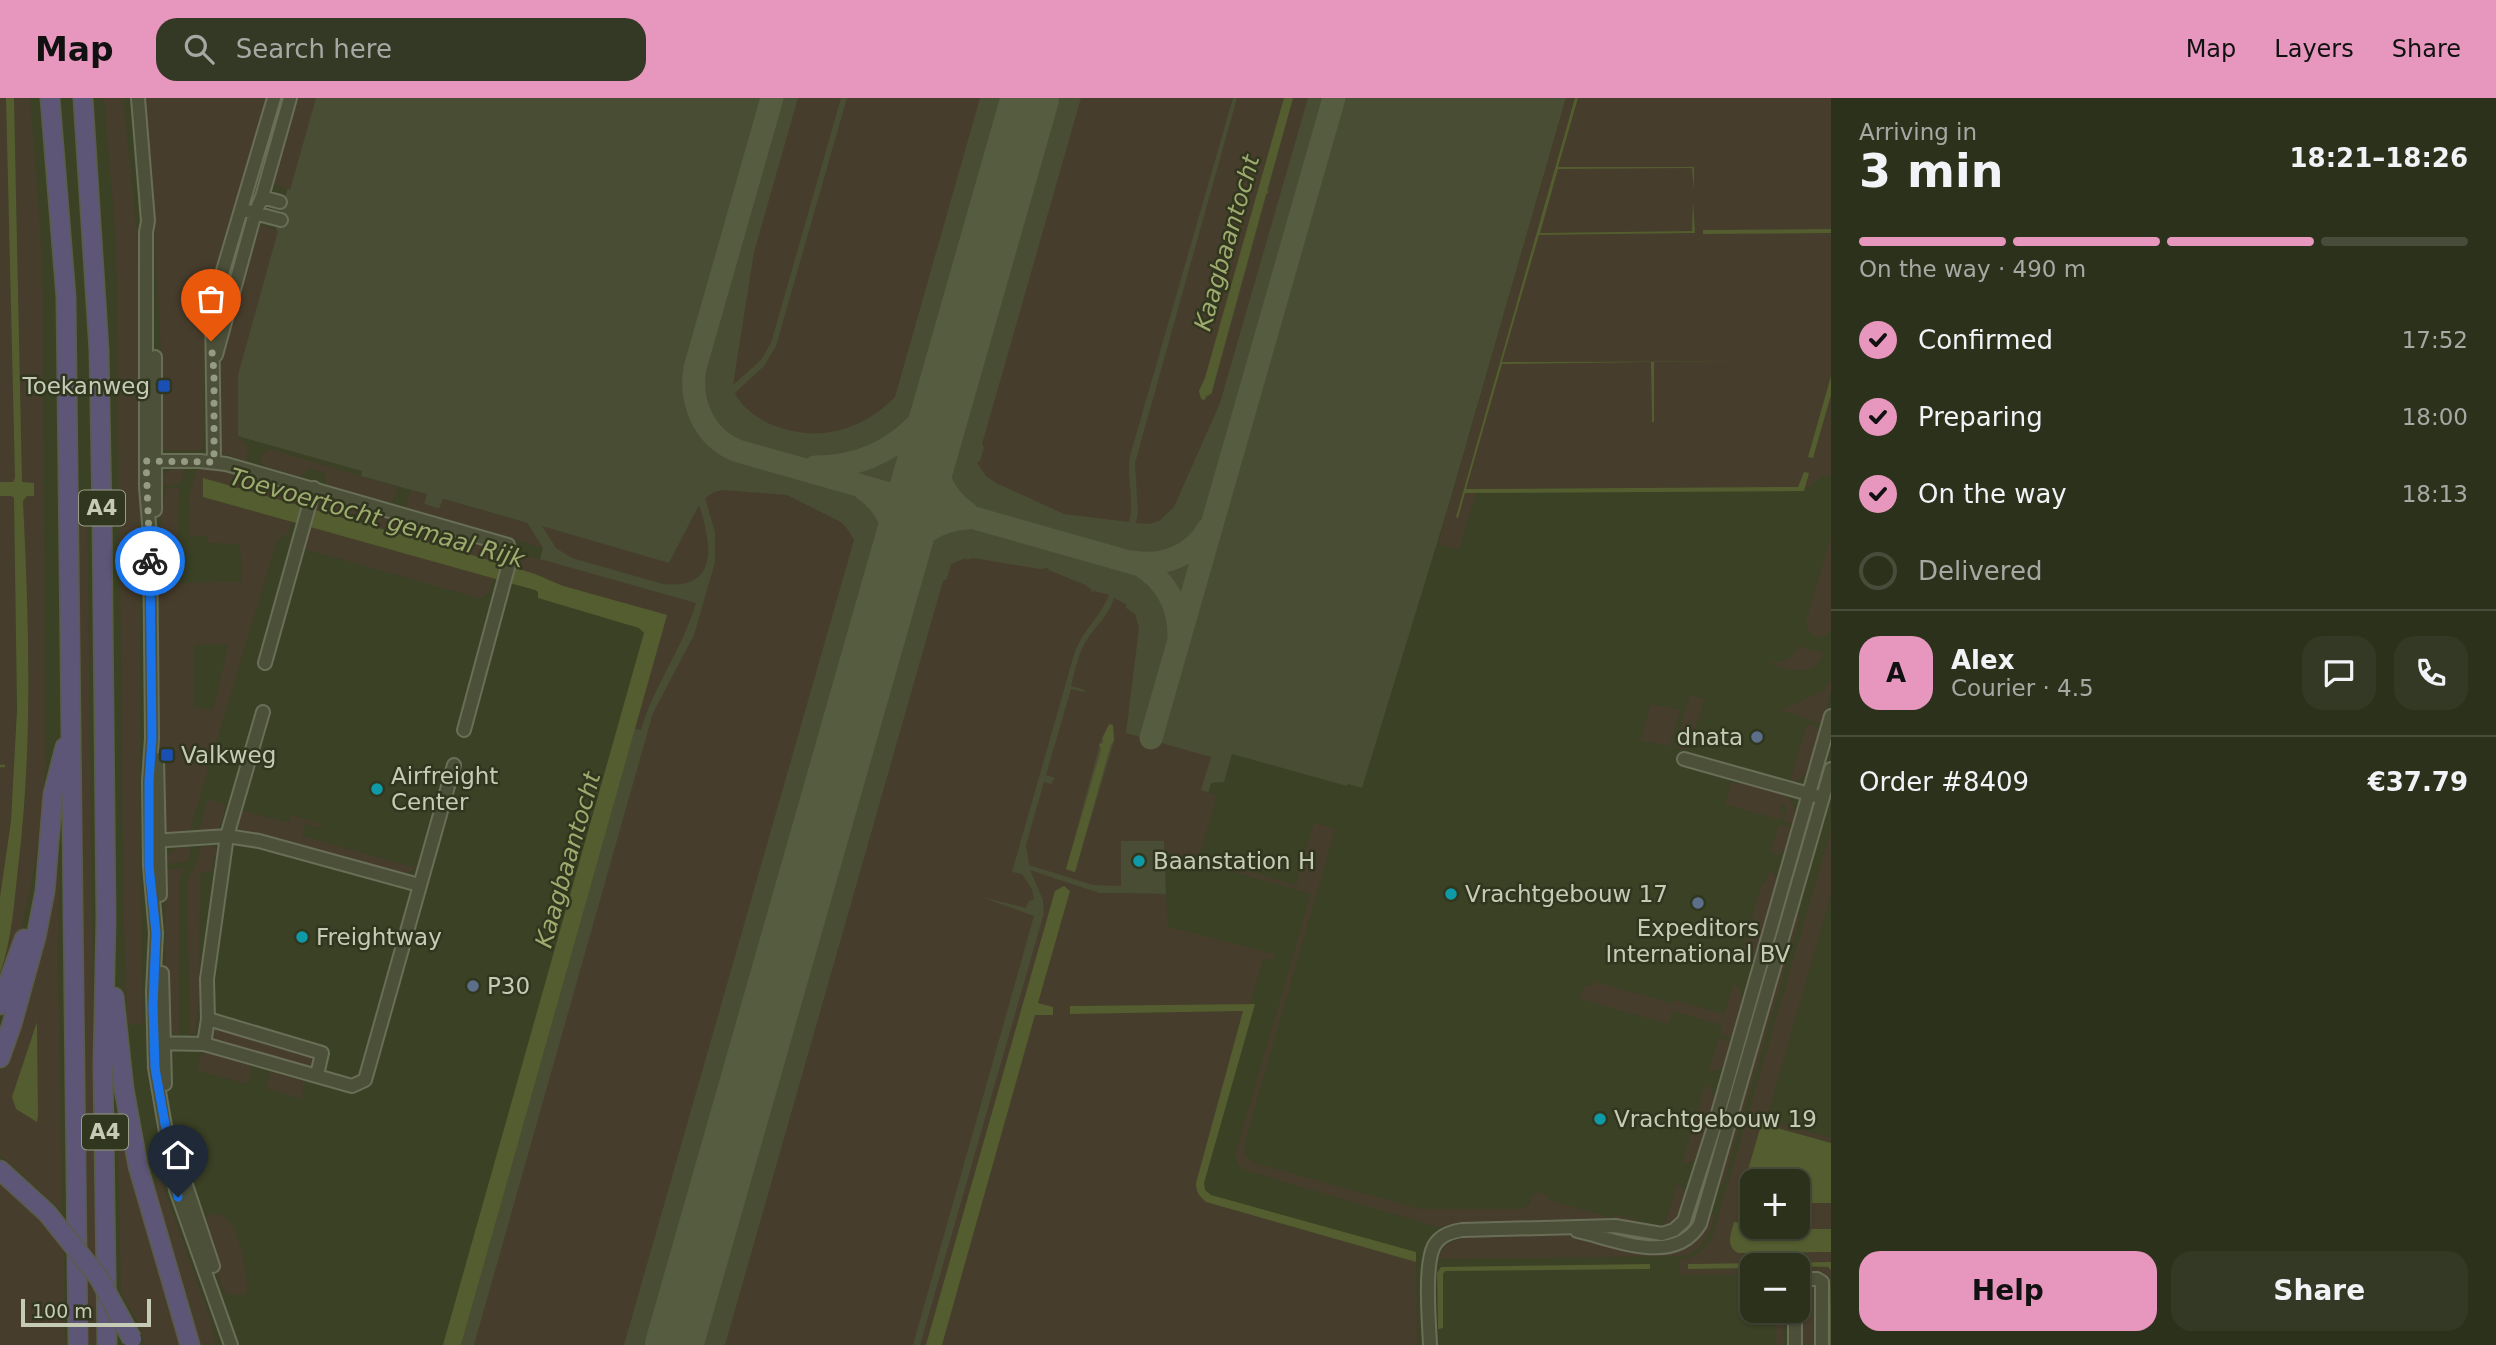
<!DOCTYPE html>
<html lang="en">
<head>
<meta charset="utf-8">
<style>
  body { margin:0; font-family:"DejaVu Sans",sans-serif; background:#343925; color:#f1f3f6; height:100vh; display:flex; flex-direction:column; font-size:26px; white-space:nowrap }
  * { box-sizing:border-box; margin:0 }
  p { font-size:23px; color:#a6a9a3 }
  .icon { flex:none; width:38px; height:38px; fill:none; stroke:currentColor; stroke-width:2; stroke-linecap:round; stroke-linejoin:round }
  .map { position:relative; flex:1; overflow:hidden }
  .sheet { display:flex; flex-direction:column; background:#2c311c; width:665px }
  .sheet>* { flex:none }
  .fabs { position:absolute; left:1740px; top:1071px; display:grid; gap:14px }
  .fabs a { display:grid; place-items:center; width:70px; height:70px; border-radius:14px; background:#2c311c; box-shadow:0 2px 5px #0004,0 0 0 2px #484c3b; font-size:35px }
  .scale { position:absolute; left:21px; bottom:18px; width:130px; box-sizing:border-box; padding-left:7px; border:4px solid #c6cbb5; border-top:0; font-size:19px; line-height:24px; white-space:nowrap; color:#c6cbb5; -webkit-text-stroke:5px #31361e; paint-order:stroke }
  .pin { position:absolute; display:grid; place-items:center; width:60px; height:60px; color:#fff; margin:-72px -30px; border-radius:50% 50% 50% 0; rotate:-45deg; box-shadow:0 0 7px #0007 }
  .pin .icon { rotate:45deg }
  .courier { position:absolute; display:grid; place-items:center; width:70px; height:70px; margin:-35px; border:5px solid #1a73e8; border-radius:50%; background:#fff; color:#222; box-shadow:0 2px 9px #0007 }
  .overview em { font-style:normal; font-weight:800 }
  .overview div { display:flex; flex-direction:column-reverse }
  .overview { display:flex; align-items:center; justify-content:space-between; height:119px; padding:0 28px }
  h1 { font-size:46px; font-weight:800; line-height:52px }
  .bar { display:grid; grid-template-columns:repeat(4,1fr); gap:10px 7px; align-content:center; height:84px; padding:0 28px }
  .bar i { height:9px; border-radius:5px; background:#484c3b }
  .bar .active { background:#e797bd }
  .bar p { grid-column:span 4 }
  .line { display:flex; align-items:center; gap:18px; padding:0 28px; border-top:2px solid #484c3b }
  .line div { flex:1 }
  .round { display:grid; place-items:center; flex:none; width:74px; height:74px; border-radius:21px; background:#343925 }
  ol { padding:0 28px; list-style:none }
  li { display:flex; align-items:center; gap:21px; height:77px }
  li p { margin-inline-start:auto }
  li .icon { padding:7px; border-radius:50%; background:#e797bd; color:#111; stroke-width:4 }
  li:last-child { color:#a6a9a3 }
  li i { width:38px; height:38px; border:4px solid #484c3b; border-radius:50% }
  .button { display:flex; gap:14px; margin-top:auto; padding:14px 28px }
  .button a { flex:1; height:80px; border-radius:21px; background:#e797bd; color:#111; font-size:28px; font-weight:800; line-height:80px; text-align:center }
  .button a+a { background:#343925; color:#f1f3f6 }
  header { display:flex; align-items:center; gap:42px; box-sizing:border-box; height:98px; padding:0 35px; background:#e797bd; color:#111 }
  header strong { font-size:33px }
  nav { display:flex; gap:38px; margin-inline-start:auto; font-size:24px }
  .search { width:490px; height:63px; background:#343925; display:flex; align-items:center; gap:18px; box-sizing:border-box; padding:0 24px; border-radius:21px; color:#a6a9a3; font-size:26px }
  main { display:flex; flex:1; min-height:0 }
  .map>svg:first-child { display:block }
  .airport { fill:#484d33 }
  .green { fill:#473d2c; fill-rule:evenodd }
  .water { fill:#545d2f }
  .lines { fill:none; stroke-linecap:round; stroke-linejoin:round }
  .stream { stroke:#545d2f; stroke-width:2.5 }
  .taxiway { stroke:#565c40; stroke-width:23 }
  .runway { stroke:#565c40; stroke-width:58 }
  .minor-casing { stroke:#696e57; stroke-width:16 }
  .highway-casing { stroke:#595d47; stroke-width:21 }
  .minor { stroke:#4c5039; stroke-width:12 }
  .highway { stroke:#5d5677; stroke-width:18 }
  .highway-bridge-casing { stroke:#595d47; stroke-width:21; stroke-linecap:butt }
  .highway-bridge { stroke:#5d5677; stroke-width:18 }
  .done { stroke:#959b83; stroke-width:7; stroke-dasharray:0 12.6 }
  .route { stroke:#1a73e8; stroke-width:9 }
  .transit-dot { fill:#1a4fb4; stroke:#31361e; stroke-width:2.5 }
  .service-dot { fill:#5c6f8a; stroke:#31361e; stroke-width:2.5 }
  .culture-dot { fill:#0f9aa8; stroke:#31361e; stroke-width:2.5 }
  .labels { text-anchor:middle; stroke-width:5; stroke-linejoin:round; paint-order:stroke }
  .shield { fill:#31361e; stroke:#999e88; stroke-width:2 }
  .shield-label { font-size:21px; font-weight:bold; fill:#c6cbb5 }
  .poi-label { font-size:23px; fill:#c6cbb5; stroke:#31361e; text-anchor:start }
  .water-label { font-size:24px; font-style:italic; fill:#9faa6e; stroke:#31361e }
</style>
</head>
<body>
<header>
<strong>Map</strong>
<div class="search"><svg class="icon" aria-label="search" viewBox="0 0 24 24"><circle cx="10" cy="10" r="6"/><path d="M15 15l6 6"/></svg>Search here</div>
<nav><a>Map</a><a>Layers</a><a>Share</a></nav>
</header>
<main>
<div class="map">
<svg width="1831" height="1247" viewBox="0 0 1831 1247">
  <rect width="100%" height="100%" fill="#3b4125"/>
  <path class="airport" d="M313,0H1566L1449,406L1362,690L1348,686L1347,688L1232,656L1224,684L1211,685L1202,717L1164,743L1166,796L1099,795L1067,785L926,1247H461L661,524L533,486L543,450L527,425L444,401L440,411L424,406L426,396L361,378L362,373L234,337L233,284Z"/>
  <path class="green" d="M0,0H6L15,380L13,384H0Z
    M14,0H30L40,128L43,196L45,669L39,740L30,792L19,841L0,901V875L7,847L14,803L25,702L29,581L23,403L27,398L34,397V385H22Z
    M104,0H123L137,137L140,291V755L143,926H127L124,828L116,141Z
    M143,0H268L248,71L233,110L205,209L204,223V337L203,350L201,353L157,352L161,255L152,86Z
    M298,0H316L290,92L272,86Z
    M798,0H841L771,245L761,262L733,287L754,154Z
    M847,0H980L895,299C860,335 812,346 766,324C753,317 741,308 735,295L764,268L776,248Z
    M1081,0H1233L1130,358C1126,381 1135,402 1129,424L1064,416L996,385L986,378L977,365L980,363L984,349L982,346Z
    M1237,0H1284L1205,280L1199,293L1205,301L1212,295L1293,0H1308L1220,305L1174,409L1159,423L1149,426L1136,425L1138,415L1135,365Z
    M1566,0H1575L1456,419H1458L1465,395H1476L1459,452L1438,446Z
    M1578,0H1831V131L1703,133L1704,136L1831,135V278L1808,359L1813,360L1831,297V376L1820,380L1804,393L1808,375L1804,374L1798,389L1466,391L1502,266L1651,264L1652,324L1653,264L1821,263L1502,264L1539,137L1695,135L1694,102L1693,133L1539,135L1558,71L1668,69H1558Z
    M261,126L278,133L238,277V337L248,348L246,363L220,355V266Z
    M269,351L398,389L392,404H386L327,387L324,375L310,370L300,379L264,368L260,362L261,358Z
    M180,369L184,370L182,382L176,387L159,388C160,376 169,371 180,369Z
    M198,370L224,371L292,392L297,404L296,407L203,380L204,399L291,424L288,437H282L276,445L189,735L166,736L163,734L159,722C157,615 147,496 166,390H179L177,460H170L171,485L242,484L240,446L208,445L207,439L190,437L189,399ZM194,547L224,546L228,549L213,612L193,609Z
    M411,392L427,396L424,406L439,411L443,401L527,425L543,450L406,409Z
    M723,392L787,397L841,424L849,433L854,442L624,1247H474L653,615L694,537L715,464V434L705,400L714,394Z
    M78,393H87L96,1160L86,1147Z
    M0,398H11L14,400C14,533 24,667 0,799Z
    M325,401L497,451L499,457L497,465L312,411L318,403Z
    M699,407C711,444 721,492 663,486L572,460L556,450L542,428L669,465Z
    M307,428L493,480L489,494L482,500L475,499L301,450Z
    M1831,438V531L1826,537L1817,539L1808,533L1806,524Z
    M515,456L540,461L696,505C683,550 654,587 641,632L635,631L667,517L563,488L511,469Z
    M966,460V462L973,460L1040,471L1048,470L1049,472L1085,487L1092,492L1091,495L1094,493L1109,497C1101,518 1083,532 1075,553L1012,774L1022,776L1032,791L1034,801L1029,803L1026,810L982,799L1034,818L913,1247H725L943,483L947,481L951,466Z
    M1114,500L1126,506V510L1135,516L1139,530L1126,635L1211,659L1201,692L1217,697L1199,759L1296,787L1314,725L1335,731L1245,1044C1243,1054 1245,1060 1255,1065L1420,1111H1521L1529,1107L1534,1096L1537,1094L1549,1097L1548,1102L1609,1119L1610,1125L1448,1127L1438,1129L1247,1073L1238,1067L1235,1057L1237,1050L1311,796L1165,754L1164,743H1121V788L1093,787L1029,767L1026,747L1044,684L1051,686L1055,680L1046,677L1071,591L1084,594L1085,592L1071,588C1075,573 1078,557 1086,543C1095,528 1109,518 1114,500ZM1113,628L1114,643L1075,774H1073L1066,771L1102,639L1108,630Z
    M1800,547L1811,553L1824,554C1815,582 1788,571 1767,565C1782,565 1792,563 1800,547Z
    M1831,581V593L1822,626L1780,612L1824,593Z
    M1690,597L1704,601L1689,650L1687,653L1675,649Z
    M1650,606L1680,612L1670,648L1637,642L1642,639Z
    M1807,626L1821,630C1815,649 1814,681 1790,684Z
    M1743,682L1783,694V697C1796,704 1796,712 1793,726L1783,723L1787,710L1783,706L1779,713L1783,715L1781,722L1725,706L1731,684L1737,686Z
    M208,701L226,707L221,726L216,732L198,735Z
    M237,711L288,725L291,717L322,726L321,730L305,726L302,738L416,770L405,777L245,733L236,727Z
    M1779,726L1792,730L1785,752L1776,758L1771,754Z
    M1831,732V796L1766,1022L1831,1040V1045L1770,1028L1758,1019L1761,1027L1738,1106L1747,1110L1752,1106V1129H1797V1105H1831V1131H1745L1742,1129L1738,1155L1831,1154V1164L1688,1166V1171L1752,1170V1177H1680V1162C1695,1160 1706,1152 1713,1137Z
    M190,748L189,762L186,764L162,766C170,753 175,750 190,748Z
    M211,748L218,751L219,757L213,759L212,773L200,775L199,899L195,936H190L187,784L199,760L200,749Z
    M55,758L60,759L58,869L62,1113L0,1057V974L16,927ZM37,925L38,1017L36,1023L16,1011Z
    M185,770L179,783V937L167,931L165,832L167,772Z
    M1030,772L1099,795L1166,796L1168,829L1275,856L1273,861L1263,862L1250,906L1071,908L1070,916L1243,913L1196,1085L1206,1104L1416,1164L1417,1247H942L1035,917H1052L1038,905L1070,793L1064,788L1055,793L926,1247H920L1044,815L1043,802Z
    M1769,772L1775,777L1776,784L1756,856L1748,866L1738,868L1762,785L1765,786Z
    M1794,817L1800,819L1723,1087L1717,1085Z
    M1593,883L1673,906L1675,902L1724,916L1734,885C1750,899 1737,922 1732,940L1719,936L1722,927L1672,913L1668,926L1580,901L1584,887L1592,889Z
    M216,928L313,955L311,965L304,969L212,942Z
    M1718,940L1731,944L1725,965L1719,972L1709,973Z
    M203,953L249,966L252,971L247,986L197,972Z
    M271,974L305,984L301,1001L265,990Z
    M1705,986L1712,992L1714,1002L1700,1052L1693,1063L1682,1066Z
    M117,1000L184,1247H146L141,1236L143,1235L121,1194Z
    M159,1076L209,1218L216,1247H199L155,1099Z
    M0,1081L37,1116L64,1149L65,1247H0Z
    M1677,1085C1685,1092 1688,1099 1685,1109C1676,1146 1641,1126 1615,1125L1613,1116L1664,1130Z
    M1694,1114H1698L1700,1116L1689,1135L1657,1147L1601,1135L1624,1134L1672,1141L1687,1132Z
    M1709,1115L1715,1117C1709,1137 1705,1151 1684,1158L1437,1161L1446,1147L1469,1137L1573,1136L1665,1152Z
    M214,1116C221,1117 225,1118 229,1124C240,1137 250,1181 246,1197H226L223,1190L200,1127L208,1117Z
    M1828,1169L1831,1172L1829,1247H1824L1825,1185L1797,1177V1170Z
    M87,1174L96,1189L97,1247H88Z
    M1812,1186L1816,1187L1819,1247H1798C1797,1227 1790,1195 1812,1186Z
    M1776,1213H1783L1784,1247H1776Z"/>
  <path class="water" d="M6,0H14L22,384L34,385V398H27L23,403C29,525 33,648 18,770C14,805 12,842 0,875V799L11,723L17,612L14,400L11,398H0V384H13L15,380Z
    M1284,0H1293L1267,93L1269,94L1266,96L1211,296L1205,298V302L1201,301L1199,293L1205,280Z
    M1575,0H1578L1558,69H1694V92L1692,70L1558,71L1540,135L1692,133L1693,102L1695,135L1539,137L1502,264L1821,263L1654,264V324H1652L1651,264L1502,266L1466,391L1798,389L1804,374L1809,375L1804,393L1465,395L1458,420L1456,419Z
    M1831,131V135L1703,136V132Z
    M1831,278V297L1813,360L1808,359Z
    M203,380L452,451L535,476L563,488L667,517L461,1247H443L644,535L639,530L538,500V494L535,492L203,399Z
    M1109,626L1113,627L1114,643L1111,646L1075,774L1066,771L1101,652L1099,646L1103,645V639Z
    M1064,788L1070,793L1038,905L1053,909V917H1035L942,1247H926L1055,793Z
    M1255,906L1204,1085L1205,1092L1211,1097L1416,1154V1164L1206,1104C1199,1098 1196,1094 1196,1085L1243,913L1070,916V908Z
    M37,924L38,1017L37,1024L16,1011L12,999Z
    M1760,1015L1770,1028L1831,1045V1105H1797V1083H1752V1106L1748,1110L1738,1106L1761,1027L1758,1019Z
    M1734,1124L1742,1125V1129L1745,1131H1831V1154L1738,1155C1725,1148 1731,1135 1734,1124Z
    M1831,1164V1247H1829L1831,1172L1828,1169L1752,1167V1170L1688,1171V1166Z
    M1650,1166V1171L1445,1173L1443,1176V1230L1438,1231L1437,1175L1441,1169Z"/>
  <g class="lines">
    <path class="stream" d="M0,668H4"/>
    <path class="taxiway" d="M772,0L695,270C689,304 704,340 738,353L1140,467C1168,484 1180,509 1179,542
      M938,325C932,361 935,393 967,415
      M815,369C884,369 929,328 954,267
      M864,391C890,409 898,435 897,466
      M1133,464C1162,469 1193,458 1208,431
      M897,466C915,439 934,422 967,420
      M1151,640L1334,0"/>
    <path class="runway" d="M674,1247L1030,0"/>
    <defs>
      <path id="minor" d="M138,0L148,123L146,134V389L150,438L152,640L149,683L150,768L156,835L153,893L155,970L176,1092L231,1247
        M262,99L280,104
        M247,113L281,122
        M216,257L255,115L262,99L290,0
        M148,363H200L226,366L508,447L510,462L464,632
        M214,364L212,210L274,0
        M155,412V259
        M265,565L314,390
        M157,661L160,797
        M1684,661L1816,698
        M153,743L227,738L259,743L419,787
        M162,875L165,986
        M208,921L207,881L227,738L263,614
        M157,945L204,946L352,988L365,982L454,667
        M204,946L208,921L322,955L317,977
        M178,1063L213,1168
        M1577,1133C1615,1141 1674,1169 1700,1126L1831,671
        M1797,1181H1817L1822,1184V1247
        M1795,1213V1247
        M1430,1247C1429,1224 1424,1167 1434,1148C1440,1137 1451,1134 1462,1132L1615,1128L1662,1136L1674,1132L1684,1123L1715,1026L1831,618"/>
      <path id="highway" d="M50,0L66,199L78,1247
        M83,0L99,252L102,417L106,821L103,966L107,1247
        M114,899L124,991L138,1068L190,1247
        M0,907L24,841
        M0,960L12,926L36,839L45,793L53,696L65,649
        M0,1072L47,1115"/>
    </defs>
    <use href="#minor" class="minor-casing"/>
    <use href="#highway" class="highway-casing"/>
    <use href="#minor" class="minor"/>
    <use href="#highway" class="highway"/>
    <defs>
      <path id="highway-bridge" d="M47,1115L99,1180L132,1241"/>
    </defs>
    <use href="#highway-bridge" class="highway-bridge-casing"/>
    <use href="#highway-bridge" class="highway-bridge"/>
  </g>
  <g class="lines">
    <path class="done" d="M150,463L146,363L214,364V274L211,243"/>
    <path class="route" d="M150,463L152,640L149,683V768L156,835L153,908L155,970L178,1099"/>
  </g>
  <g class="transit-dot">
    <rect x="157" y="281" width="14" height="14" rx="3.5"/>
    <rect x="160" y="650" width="14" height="14" rx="3.5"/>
  </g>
  <g class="service-dot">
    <circle cx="1757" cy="639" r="7"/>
    <circle cx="1698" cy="805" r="7"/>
    <circle cx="473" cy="888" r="7"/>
  </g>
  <g class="culture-dot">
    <circle cx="377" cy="691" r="7"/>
    <circle cx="1139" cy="763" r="7"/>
    <circle cx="1451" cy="796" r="7"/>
    <circle cx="302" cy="839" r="7"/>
    <circle cx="1600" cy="1021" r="7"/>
  </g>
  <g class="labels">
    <g class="shield">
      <rect x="79" y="392.5" width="46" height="35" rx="5"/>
      <rect x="82" y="1016.5" width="46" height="35" rx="5"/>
    </g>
    <g class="shield-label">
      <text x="102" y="417">A4</text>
      <text x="105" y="1041">A4</text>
    </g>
    <g class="poi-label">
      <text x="150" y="296" text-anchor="end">Toekanweg</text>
      <text x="1743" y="647" text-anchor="end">dnata</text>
      <text x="181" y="665">Valkweg</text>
      <text x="391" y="686">Airfreight<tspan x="391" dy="26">Center</tspan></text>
      <text x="1153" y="771">Baanstation H</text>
      <text x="1465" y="804">Vrachtgebouw 17</text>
      <text x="1698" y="838" text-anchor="middle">Expeditors<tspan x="1698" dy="26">International BV</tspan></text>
      <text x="316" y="847">Freightway</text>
      <text x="487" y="896">P30</text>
      <text x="1614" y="1029">Vrachtgebouw 19</text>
    </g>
    <g class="water-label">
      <text transform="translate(1227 145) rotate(-74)" y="8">Kaagbaantocht</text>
      <text transform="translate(377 420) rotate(16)" y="8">Toevoertocht gemaal Rijk</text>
      <text transform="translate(568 762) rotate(-74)" y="8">Kaagbaantocht</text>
    </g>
  </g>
</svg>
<div class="fabs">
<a>+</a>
<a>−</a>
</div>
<div class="scale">100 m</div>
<div class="pin" style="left:211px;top:243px;background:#ea580c"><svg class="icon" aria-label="bag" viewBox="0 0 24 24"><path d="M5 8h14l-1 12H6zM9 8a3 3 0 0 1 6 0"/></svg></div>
<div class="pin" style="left:178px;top:1099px;background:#1f2937"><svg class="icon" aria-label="home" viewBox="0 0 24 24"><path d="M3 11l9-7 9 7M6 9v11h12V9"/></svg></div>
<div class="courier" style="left:150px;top:463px"><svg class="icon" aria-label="bike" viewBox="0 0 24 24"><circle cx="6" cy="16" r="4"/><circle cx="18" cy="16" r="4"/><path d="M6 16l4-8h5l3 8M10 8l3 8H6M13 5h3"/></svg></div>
</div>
<section class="sheet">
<div class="overview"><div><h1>3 min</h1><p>Arriving in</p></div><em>18:21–18:26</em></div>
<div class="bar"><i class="active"></i><i class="active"></i><i class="active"></i><i></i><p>On the way · 490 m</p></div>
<ol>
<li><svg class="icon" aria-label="check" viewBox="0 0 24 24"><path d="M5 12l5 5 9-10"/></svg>Confirmed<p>17:52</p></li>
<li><svg class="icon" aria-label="check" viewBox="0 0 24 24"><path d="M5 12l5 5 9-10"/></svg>Preparing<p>18:00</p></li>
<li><svg class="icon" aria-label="check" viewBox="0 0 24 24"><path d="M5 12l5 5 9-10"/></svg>On the way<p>18:13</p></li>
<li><i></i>Delivered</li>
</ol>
<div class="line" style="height:126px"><b class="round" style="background:#e797bd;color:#111">A</b><div><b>Alex</b><p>Courier · 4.5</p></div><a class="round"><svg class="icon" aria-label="chat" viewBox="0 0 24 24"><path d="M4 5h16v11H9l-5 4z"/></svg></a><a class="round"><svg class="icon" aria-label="phone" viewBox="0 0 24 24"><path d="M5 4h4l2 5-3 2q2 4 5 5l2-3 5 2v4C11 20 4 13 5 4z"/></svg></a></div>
<div class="line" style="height:91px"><div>Order #8409</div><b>€37.79</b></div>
<div class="button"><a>Help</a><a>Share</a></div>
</section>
</main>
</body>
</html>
